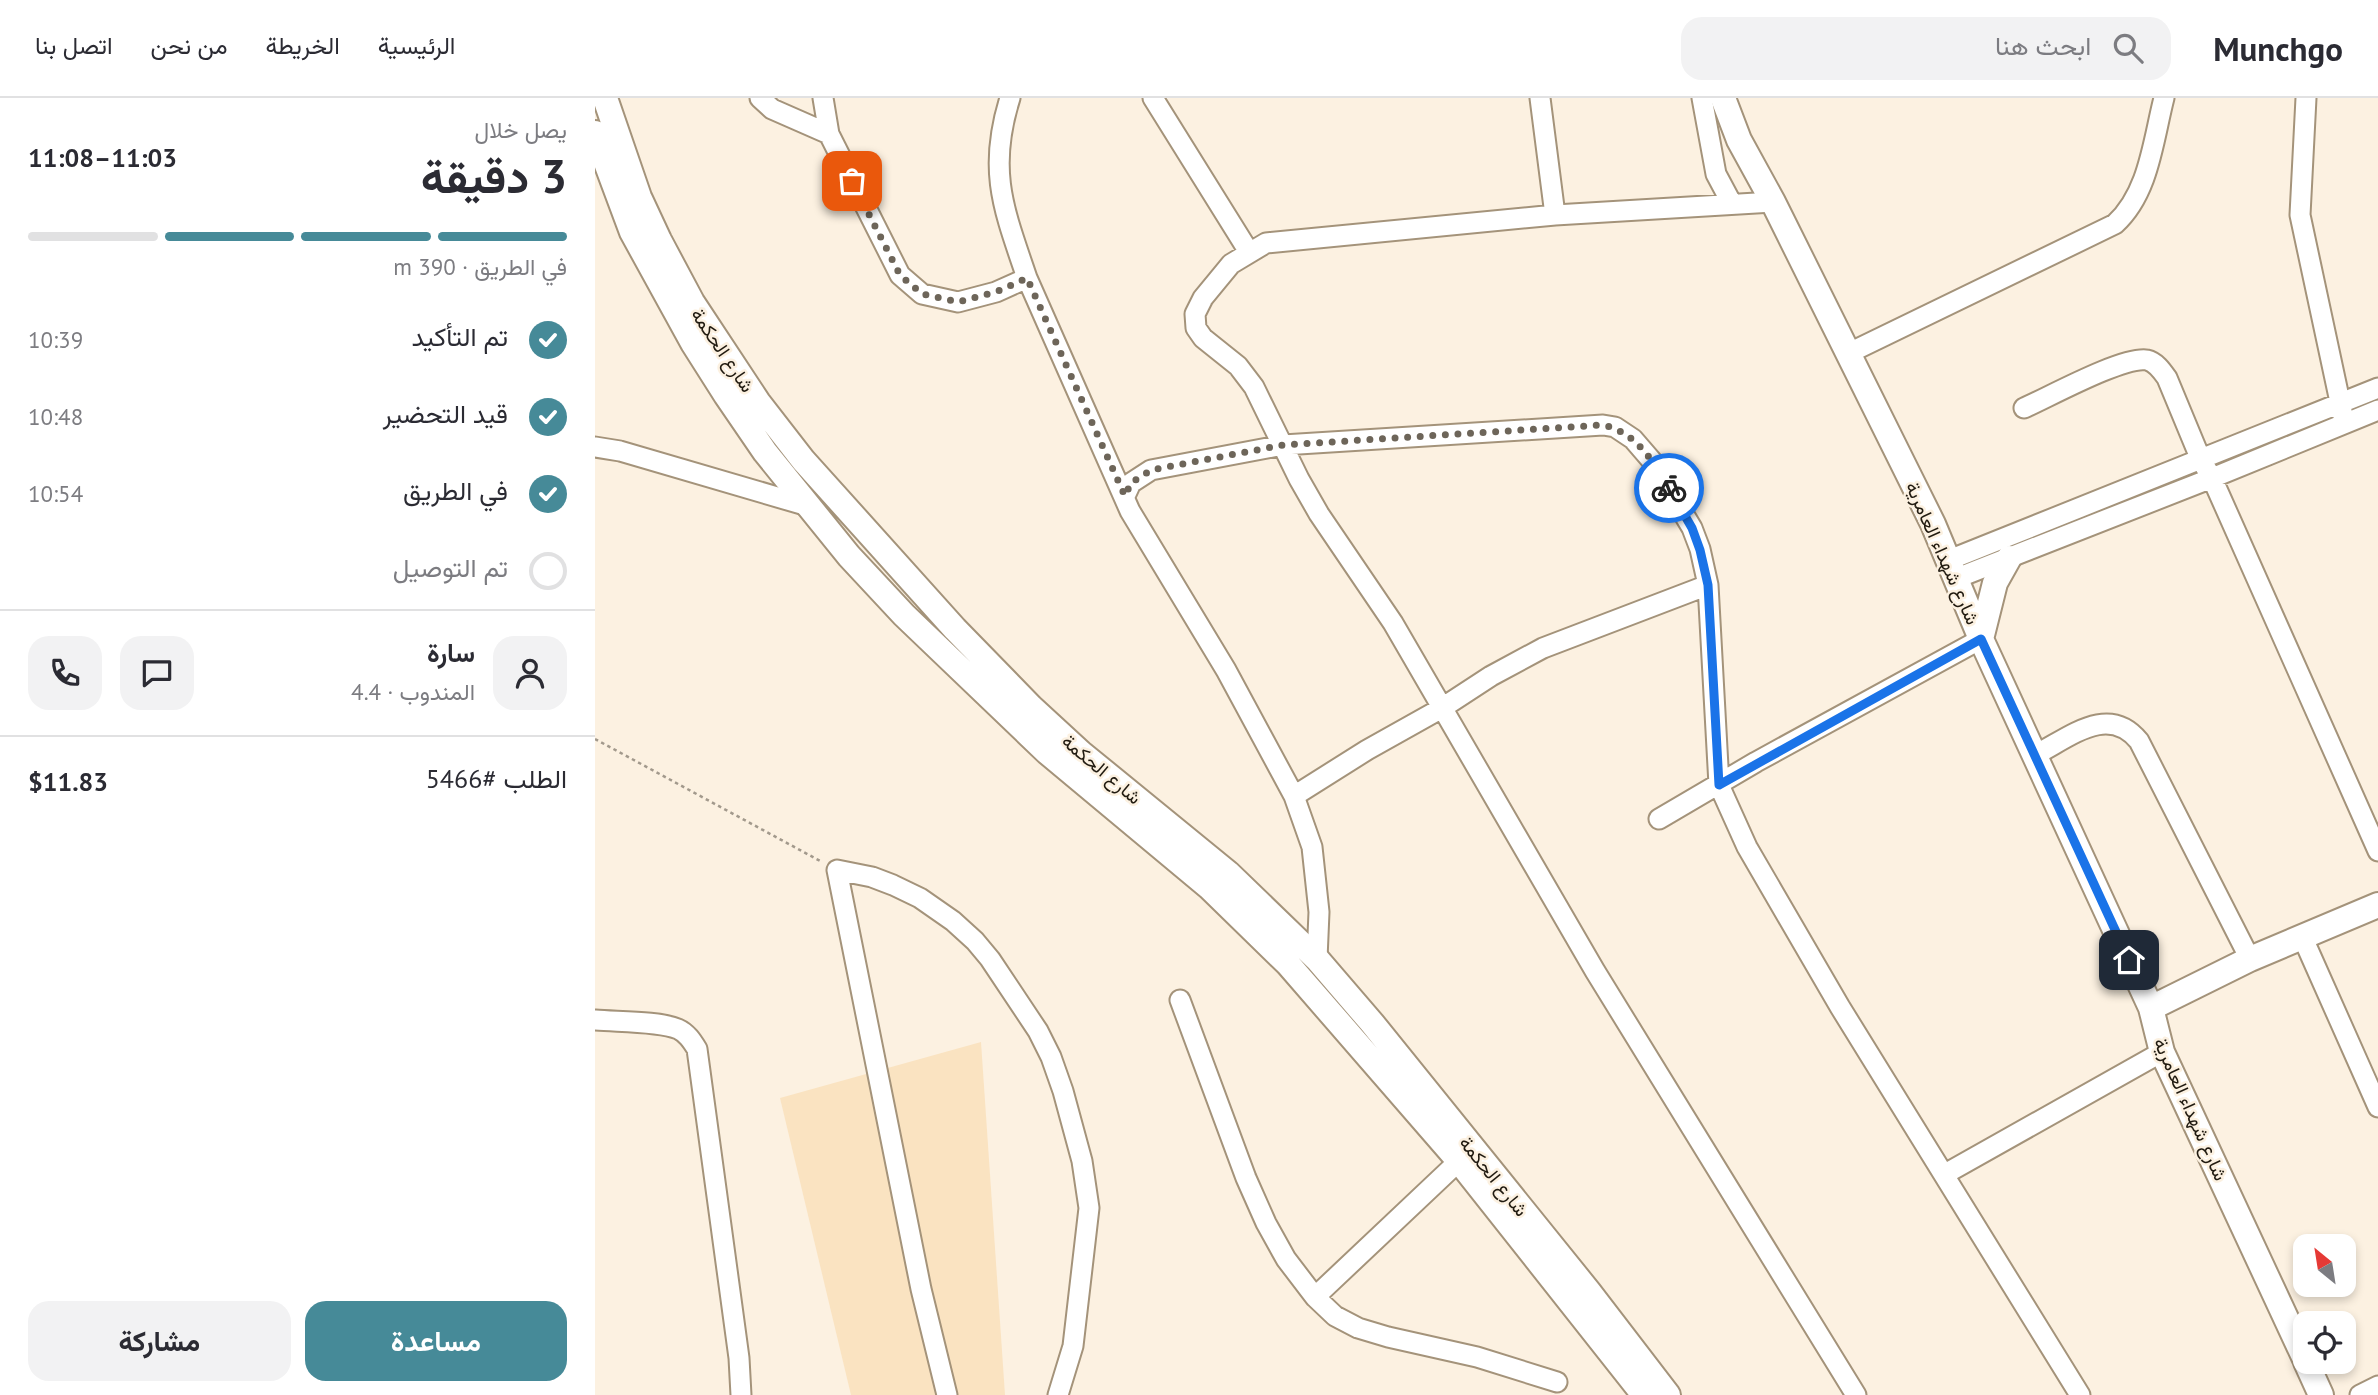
<!DOCTYPE html>
<html lang="ar">
<head>
<meta charset="utf-8">
<style>
  body { margin:0; font-family:"PT Sans",Vazirmatn,sans-serif; background:#f2f2f3; color:#2b2b33; direction:rtl; height:100vh; display:flex; flex-direction:column; font-size:26px; white-space:nowrap }
  * { box-sizing:border-box; margin:0 }
  p { font-size:23px; color:#7c7c81 }
  .icon { flex:none; width:38px; height:38px; fill:none; stroke:currentColor; stroke-width:2; stroke-linecap:round; stroke-linejoin:round }
  .map { position:relative; flex:1; overflow:hidden; direction:ltr }
  .details { display:flex; flex-direction:column; background:#fff; width:595px }
  .details>* { flex:none }
  .needle { width:46px; rotate:330deg }
  .tools { position:absolute; left:1698px; top:1136px; display:grid; gap:14px }
  .tools a { display:grid; place-items:center; width:63px; height:63px; border-radius:14px; background:#fff; box-shadow:0 4px 10px #0003; font-size:35px }
  .pin { position:absolute; display:grid; place-items:center; width:60px; height:60px; color:#fff; margin:-30px; border-radius:14px; box-shadow:0 4px 10px #0006 }
  .courier { position:absolute; display:grid; place-items:center; width:70px; height:70px; margin:-35px; border:5px solid #1a73e8; border-radius:50%; background:#fff; color:#222; box-shadow:0 2px 9px #0007 }
  .headline em { font-style:normal; font-weight:700 }
  .headline div { display:flex; flex-direction:column-reverse }
  .headline { display:flex; align-items:center; justify-content:space-between; height:119px; padding:0 28px }
  h1 { font-size:46px; font-weight:700; line-height:52px }
  .bar { display:grid; grid-template-columns:repeat(4,1fr); gap:10px 7px; align-content:center; height:84px; padding:0 28px }
  .bar i { height:9px; border-radius:5px; background:#e1e1e2 }
  .bar .active { background:#468a98 }
  .bar p { grid-column:span 4 }
  .line { display:flex; align-items:center; gap:18px; padding:0 28px; border-top:2px solid #e1e1e2 }
  .line div { flex:1 }
  .round { display:grid; place-items:center; flex:none; width:74px; height:74px; border-radius:21px; background:#f2f2f3 }
  ol { padding:0 28px; list-style:none }
  li { display:flex; align-items:center; gap:21px; height:77px }
  li p { margin-inline-start:auto }
  li .icon { padding:7px; border-radius:50%; background:#468a98; color:#fff; stroke-width:4 }
  li:last-child { color:#7c7c81 }
  li i { width:38px; height:38px; border:4px solid #e1e1e2; border-radius:50% }
  .cta { display:flex; gap:14px; margin-top:auto; padding:14px 28px }
  .cta a { flex:1; height:80px; border-radius:21px; background:#468a98; color:#fff; font-size:28px; font-weight:700; line-height:80px; text-align:center }
  .cta a+a { background:#f2f2f3; color:#2b2b33 }
  header { display:flex; align-items:center; gap:42px; box-sizing:border-box; height:98px; padding:0 35px; background:#fff; border-bottom:2px solid #e1e1e2 }
  header strong { font-size:33px }
  nav { display:flex; gap:38px; margin-inline-start:auto; font-size:24px }
  .search { width:490px; height:63px; background:#f2f2f3; display:flex; align-items:center; gap:18px; box-sizing:border-box; padding:0 24px; border-radius:21px; color:#7c7c81; font-size:26px }
  main { display:flex; flex:1; min-height:0 }
  .map>svg:first-child { display:block }
  .built { fill:#fae3c1 }
  .lines { fill:none; stroke-linecap:round; stroke-linejoin:round }
  .minor-casing { stroke:#a4937a; stroke-width:23 }
  .tertiary-casing { stroke:#a4937a; stroke-width:28 }
  .path { stroke:#a2998c; stroke-width:2.5; stroke-dasharray:3.5 3.5; stroke-linecap:butt }
  .minor { stroke:#fff; stroke-width:19 }
  .tertiary { stroke:#fff; stroke-width:24 }
  .done { stroke:#6d6559; stroke-width:7; stroke-dasharray:0 12.6 }
  .route { stroke:#1a73e8; stroke-width:9 }
  .labels { text-anchor:middle; stroke-width:5; stroke-linejoin:round; paint-order:stroke }
  .street-label { font-size:19px; fill:#201a10; stroke:#fcf1e1 }
</style>
</head>
<body>
<header>
<strong>Munchgo</strong>
<div class="search"><svg class="icon" aria-label="search" viewBox="0 0 24 24"><circle cx="10" cy="10" r="6"/><path d="M15 15l6 6"/></svg>ابحث هنا</div>
<nav><a>الرئيسية</a><a>الخريطة</a><a>من نحن</a><a>اتصل بنا</a></nav>
</header>
<main>
<div class="map">
<svg width="1783" height="1297" viewBox="0 0 1783 1297">
  <rect width="100%" height="100%" fill="#fcf1e1"/>
  <path class="built" d="M386,944L410,1297H256L185,1000Z"/>
  <g class="lines">
    <defs>
      <path id="minor" d="M165,0L177,11L234,36
        M228,0L234,36L305,177L327,196L363,204L401,194L432,180C409,112 392,73 415,0
        M558,0L654,154
        M945,0L960,117
        M1107,0L1121,76L1137,106
        M1711,0L1705,117L1748,318
        M1178,104L960,117L671,145L636,166L608,200L600,216L601,230L608,240L643,268L659,289L704,381L724,416L798,525L1000,873L1261,1297
        M432,180L535,413L631,572L699,698L717,749L724,814L722,861
        M1254,255L1520,126C1554,95 1558,43 1569,0
        M1429,310C1454,299 1528,258 1552,262C1561,264 1567,273 1572,280L1606,362L1617,380L1783,753
        M0,349L25,353L213,408
        M530,398L536,385L556,372L688,347L1008,327L1020,329L1038,341L1057,363L1097,430L1105,451L1113,487L1124,687L1152,749L1245,909L1485,1297
        M1354,462L1783,290
        M1362,480L1617,380L1783,312
        M1440,657C1474,640 1513,605 1544,643L1655,861
        M699,698L772,652L847,610L896,578L948,550L1113,487
        M1064,721L1161,664L1386,541
        M1707,838L1783,1009
        M585,902L651,1080L671,1125L691,1161L720,1199L740,1218L763,1230L793,1239L882,1259L962,1284
        M0,922C22,924 64,923 83,931C92,935 97,943 102,951L144,1260L146,1297
        M1350,1076L1567,954
        M720,1199L864,1063
        M352,1297L326,1191L242,772L277,779L298,787L325,800L358,823L380,843L395,861L443,933L456,959L468,993L487,1063L494,1110L478,1248L463,1297
        M1765,1297L1783,1288"/>
      <path id="tertiary" d="M10,0L44,99L64,142L97,204L163,304L208,362L360,531L436,609L486,655L633,775L722,861L777,925L994,1194L1073,1297
        M1128,0L1144,42L1178,104L1338,426L1386,541L1556,910L1567,954L1710,1261
        M0,35L37,134L98,245L131,297L170,354L254,458L309,517L452,654L614,789L693,866L864,1063L1049,1297
        M1386,541L1400,485L1414,460
        M1556,910L1655,861L1783,807
        M1711,1264L1726,1297"/>
    </defs>
    <use href="#minor" class="minor-casing"/>
    <use href="#tertiary" class="tertiary-casing"/>
    <path class="path" d="M0,641L227,764"/>
    <use href="#minor" class="minor"/>
    <use href="#tertiary" class="tertiary"/>
  </g>
  <g class="lines">
    <path class="done" d="M257,83L305,177L327,196L363,204L401,194L432,180L530,398L536,385L556,372L688,347L1007,327C1040,333 1058,363 1074,390"/>
    <path class="route" d="M1074,390L1097,430L1105,452L1113,487L1124,687L1386,541L1534,862"/>
  </g>
  <g class="labels">
    <g class="street-label">
      <text transform="translate(128 252) rotate(56)" y="7">شارع الحكمة</text>
      <text transform="translate(1348 455) rotate(66)" y="7">شارع شهداء العامرية</text>
      <text transform="translate(507 671) rotate(40)" y="7">شارع الحكمة</text>
      <text transform="translate(1596 1011) rotate(66)" y="7">شارع شهداء العامرية</text>
      <text transform="translate(899 1078) rotate(51)" y="7">شارع الحكمة</text>
    </g>
  </g>
</svg>
<div class="tools">
<a><svg class="needle" viewBox="-14 -14 28 28"><path d="M0-13l5 13h-10z" fill="#e53935"/><path d="M0 13l5-13h-10z" fill="#7c7c81"/></svg></a>
<a><svg class="icon" aria-label="locate" viewBox="0 0 24 24"><circle cx="12" cy="12" r="6"/><path d="M12 2v4M12 18v4M2 12h4M18 12h4"/></svg></a>
</div>
<div class="pin" style="left:257px;top:83px;background:#ea580c"><svg class="icon" aria-label="bag" viewBox="0 0 24 24"><path d="M5 8h14l-1 12H6zM9 8a3 3 0 0 1 6 0"/></svg></div>
<div class="pin" style="left:1534px;top:862px;background:#1f2937"><svg class="icon" aria-label="home" viewBox="0 0 24 24"><path d="M3 11l9-7 9 7M6 9v11h12V9"/></svg></div>
<div class="courier" style="left:1074px;top:390px"><svg class="icon" aria-label="bike" viewBox="0 0 24 24"><circle cx="6" cy="16" r="4"/><circle cx="18" cy="16" r="4"/><path d="M6 16l4-8h5l3 8M10 8l3 8H6M13 5h3"/></svg></div>
</div>
<section class="details">
<div class="headline"><div><h1>3 دقيقة</h1><p>يصل خلال</p></div><em>11:03–11:08</em></div>
<div class="bar"><i class="active"></i><i class="active"></i><i class="active"></i><i></i><p>في الطريق · 390 m</p></div>
<ol>
<li><svg class="icon" aria-label="check" viewBox="0 0 24 24"><path d="M5 12l5 5 9-10"/></svg>تم التأكيد<p>10:39</p></li>
<li><svg class="icon" aria-label="check" viewBox="0 0 24 24"><path d="M5 12l5 5 9-10"/></svg>قيد التحضير<p>10:48</p></li>
<li><svg class="icon" aria-label="check" viewBox="0 0 24 24"><path d="M5 12l5 5 9-10"/></svg>في الطريق<p>10:54</p></li>
<li><i></i>تم التوصيل</li>
</ol>
<div class="line" style="height:126px"><a class="round"><svg class="icon" aria-label="person" viewBox="0 0 24 24"><circle cx="12" cy="8" r="4"/><path d="M4 21q1-7 8-7t8 7"/></svg></a><div><b>سارة</b><p>المندوب · 4.4</p></div><a class="round"><svg class="icon" aria-label="chat" viewBox="0 0 24 24"><path d="M4 5h16v11H9l-5 4z"/></svg></a><a class="round"><svg class="icon" aria-label="phone" viewBox="0 0 24 24"><path d="M5 4h4l2 5-3 2q2 4 5 5l2-3 5 2v4C11 20 4 13 5 4z"/></svg></a></div>
<div class="line" style="height:91px"><div>الطلب #5466</div><b>$11.83</b></div>
<div class="cta"><a>مساعدة</a><a>مشاركة</a></div>
</section>
</main>
</body>
</html>
